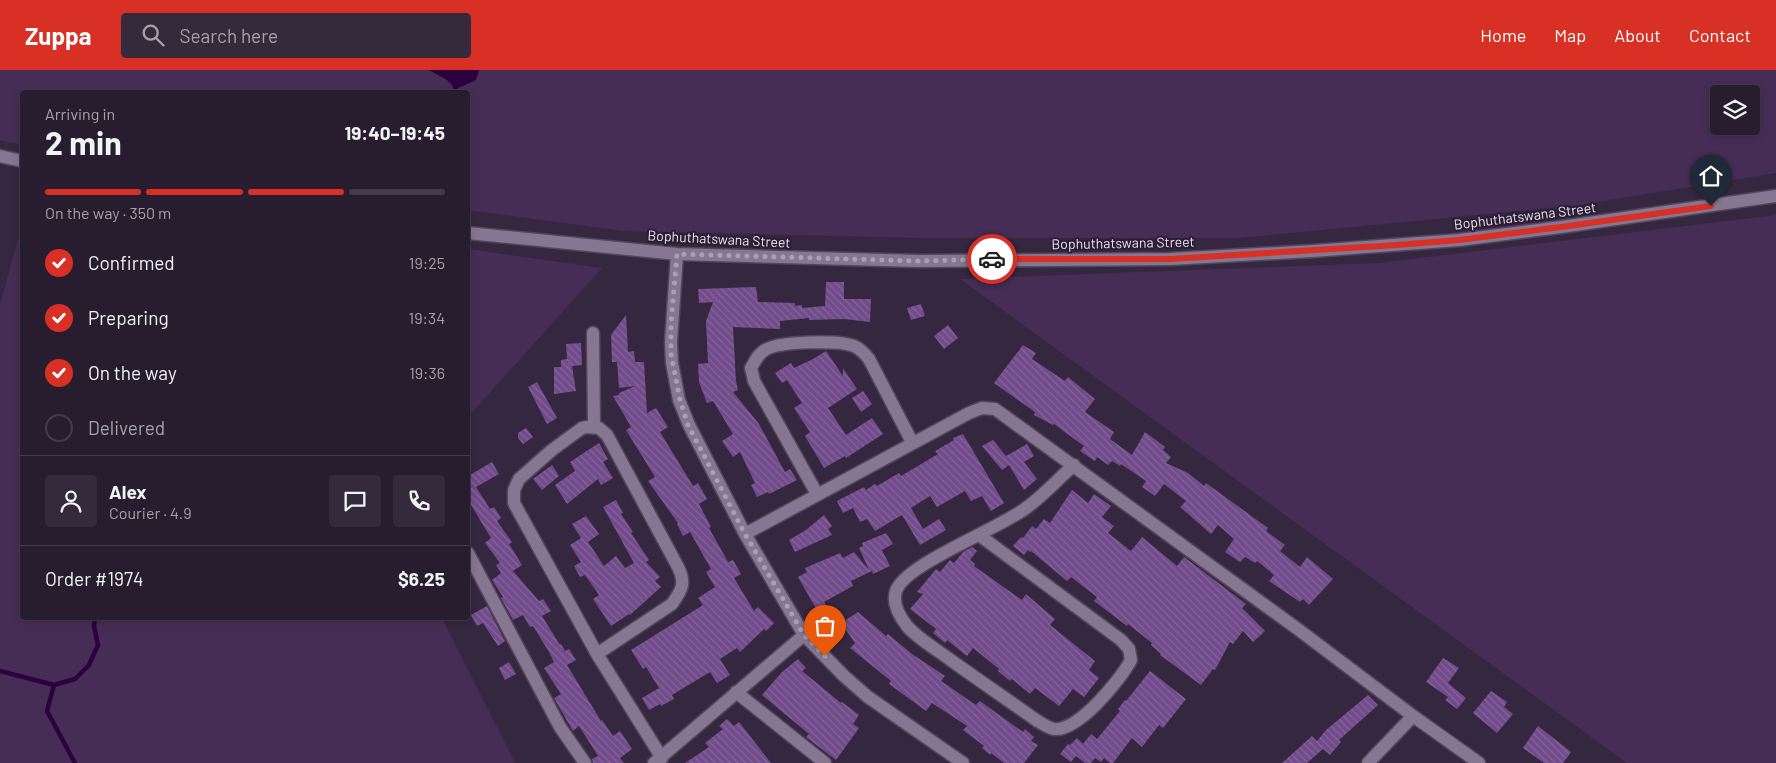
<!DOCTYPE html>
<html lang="en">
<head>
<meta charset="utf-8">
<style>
  body { margin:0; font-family:Barlow,sans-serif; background:#342a3b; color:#f1f3f6; height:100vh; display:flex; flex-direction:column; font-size:19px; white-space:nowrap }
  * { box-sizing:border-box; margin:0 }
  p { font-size:16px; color:#a5a2aa }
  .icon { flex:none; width:28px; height:28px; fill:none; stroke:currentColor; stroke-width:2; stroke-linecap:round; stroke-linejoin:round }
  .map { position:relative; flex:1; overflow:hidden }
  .sheet { position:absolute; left:20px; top:20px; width:450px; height:530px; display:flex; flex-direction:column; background:#281d2f; border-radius:5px; box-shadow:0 2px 8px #0003,0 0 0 1px #443b4b }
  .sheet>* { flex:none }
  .tools { position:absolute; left:1710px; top:15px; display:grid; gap:10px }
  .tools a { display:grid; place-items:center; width:50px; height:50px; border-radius:5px; background:#281d2f; box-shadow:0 2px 8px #0003,0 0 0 1px #443b4b; font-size:25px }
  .pin { position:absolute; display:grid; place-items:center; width:42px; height:42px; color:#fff; margin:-51px -21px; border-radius:50% 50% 50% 0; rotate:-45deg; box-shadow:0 0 5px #0007 }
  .pin .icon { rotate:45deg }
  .courier { position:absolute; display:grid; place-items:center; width:50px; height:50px; margin:-25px; border:4px solid #d93025; border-radius:50%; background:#fff; color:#222; box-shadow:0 1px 6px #0007 }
  .overview em { font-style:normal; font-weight:700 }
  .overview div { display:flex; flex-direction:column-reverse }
  .overview { display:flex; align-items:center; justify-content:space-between; height:85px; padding:0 25px }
  h1 { font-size:32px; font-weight:700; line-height:38px }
  .bar { display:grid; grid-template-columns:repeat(4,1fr); gap:8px 5px; align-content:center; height:60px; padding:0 25px }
  .bar i { height:6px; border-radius:4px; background:#443b4b }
  .bar .selected { background:#d93025 }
  .bar p { grid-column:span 4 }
  .line { display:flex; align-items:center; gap:12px; padding:0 25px; border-top:1px solid #443b4b }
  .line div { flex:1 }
  .round { display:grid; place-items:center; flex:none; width:52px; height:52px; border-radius:5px; background:#342a3b }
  ol { padding:0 25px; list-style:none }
  li { display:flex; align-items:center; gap:15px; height:55px }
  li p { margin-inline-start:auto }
  li .icon { padding:5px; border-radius:50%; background:#d93025; color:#fff; stroke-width:4 }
  li:last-child { color:#a5a2aa }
  li i { width:28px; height:28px; border:2px solid #443b4b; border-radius:50% }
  header { display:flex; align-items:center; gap:30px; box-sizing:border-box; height:70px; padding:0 25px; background:#d93025; color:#fff }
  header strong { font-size:24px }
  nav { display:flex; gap:28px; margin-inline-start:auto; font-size:18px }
  .search { width:350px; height:45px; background:#342a3b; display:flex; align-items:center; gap:12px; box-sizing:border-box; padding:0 18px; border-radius:5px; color:#a5a2aa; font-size:19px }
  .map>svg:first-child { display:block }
  .grass { fill:#462d55; fill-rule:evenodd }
  .water { fill:#2b023e }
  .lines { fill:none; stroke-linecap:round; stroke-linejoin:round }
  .stream { stroke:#2b023e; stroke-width:4.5 }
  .building { fill:url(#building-back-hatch) }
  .minor-casing { stroke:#52465a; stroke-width:15 }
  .minor { stroke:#867692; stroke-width:12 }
  .done { stroke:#aba0b3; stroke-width:5; stroke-dasharray:0 9 }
  .route { stroke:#d93025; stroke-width:6 }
  .labels { text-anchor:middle; stroke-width:4; stroke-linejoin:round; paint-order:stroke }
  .street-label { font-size:14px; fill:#eae1f1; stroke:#2b1d34 }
</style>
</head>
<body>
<header>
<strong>Zuppa</strong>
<div class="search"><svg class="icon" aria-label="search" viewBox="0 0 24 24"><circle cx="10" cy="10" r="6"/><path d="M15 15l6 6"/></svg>Search here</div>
<nav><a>Home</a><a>Map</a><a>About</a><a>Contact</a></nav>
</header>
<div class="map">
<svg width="1776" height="693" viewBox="0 0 1776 693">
  <defs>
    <pattern id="building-back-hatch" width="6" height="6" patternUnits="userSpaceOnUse" patternTransform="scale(1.25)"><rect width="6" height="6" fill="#714b8a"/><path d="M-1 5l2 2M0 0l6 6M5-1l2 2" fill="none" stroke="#85659b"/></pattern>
  </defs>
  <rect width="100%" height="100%" fill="#35273f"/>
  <path class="grass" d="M0,0H1776V103L1579,135L1239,168H921L624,161L468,140V22H22V75L0,70ZM1719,24H1751V56H1719Z
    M1776,145V693H1627L960,209L1379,193Z
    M22,156V548H442L515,693H0V234Z
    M468,179L602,198L468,347Z"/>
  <path class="water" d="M429,0H479L476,10L456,19L447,10Z"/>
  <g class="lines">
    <path class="stream" d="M455,14L456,22
      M0,601L54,615
      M75,693L47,641L54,615L75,609L89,595L98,575L94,556L95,548"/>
  </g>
  <path class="building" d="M826,212H844V229H871L870,252L844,249L809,250V248L780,251V259L733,257L736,311L738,320L733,322L759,354L785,402L790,399L797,410L769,424L768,422L757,427L751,415L755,413L740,382L733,387L722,371L733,364L713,331L707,333L699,312L698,294L708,293L706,251L713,232L699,233L698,219L756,217L758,232L795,233V236L802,235V238L825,236Z
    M921,234L925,246L911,250L907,238Z
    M626,245L628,282L634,281L635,292H644L647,343L656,338L668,357L660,362L693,416L698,413L707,429L699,434L711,457L709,458L728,492L733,490L741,504L734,508L754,541L758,537L774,553L766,561L764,559L740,582L737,578L720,589L730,605L717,613L710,602L672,625L674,629L661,636L660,634L649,640L642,628L659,618L646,597L643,599L631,580L703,535L698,528L715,517L706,502L711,499L690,462L683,466L677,454L678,453L648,411L655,407L626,360L631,357L613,326L619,325V323L635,316L619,318L617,292H612L611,265Z
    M948,255L958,268L944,279L934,266Z
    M581,273L582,295L572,296L576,321L554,324V297H561V290L567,289L566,274Z
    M1023,275L1036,283L1032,289L1065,311L1068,307L1095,329L1085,342L1114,362L1110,369L1132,385L1145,362L1165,377L1163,380L1171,387L1166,393L1188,403L1204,416L1206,413L1268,458L1266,461L1285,475L1280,481L1300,497L1307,487L1333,509L1309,535L1303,529L1300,532L1269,511L1274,505L1257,491L1255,493L1245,487L1240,492L1225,482L1234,469L1218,455L1211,464L1180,437L1186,431L1164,414L1155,426L1142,417L1146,411L1121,394L1120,396L1112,391L1108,395L1097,387L1095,391L1080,381L1084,376L1054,354L1053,355L1034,345L1035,342L994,313Z
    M826,281L843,306V298L857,319L828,338L846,365L872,348L883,364L846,388L845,386L824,398L805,366L810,362L794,338L802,333L787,310L782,313L775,303L791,293L794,298L813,289Z
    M537,312L557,348L547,354L528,317Z
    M863,321L872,334L861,342L852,328Z
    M526,358L533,367L523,374L518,368V363Z
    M963,364L1004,433L991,441L982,426L971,431L965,421L937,437L930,426L911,438L923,459L939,449L946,460L920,475L902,445L875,461L867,449L860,452L853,438L843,443L837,431L864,417L866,420L875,414L877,416L899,403L901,406L938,384L935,381L954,370L953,368Z
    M993,370L1006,386L1027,374L1034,386L1024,392L1037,409L1024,420L1009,395L1002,400L982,376Z
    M599,373L608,389L603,392L613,408L601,415L598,409L567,434L555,415L575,401L570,392Z
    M492,392L499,404L476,417L490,439L494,437L501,448L497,451L512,472L509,474L522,495L513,501L539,531L543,529L551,541L542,546L560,575L561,574L565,581L569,579L576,590L567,595L601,651L602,650L613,666L620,661L632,679L620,688L624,693H593L592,689L598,686L579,656L573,661L554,628L561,624L544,598L554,592L549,582L533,556L530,557L523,545L513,550L501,528L503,527L492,510L501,503L496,495L500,493L485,473L491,468L468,430V401L470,405Z
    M552,395L559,406L542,420L533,409Z
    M1072,420L1088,433L1094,424L1111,436L1102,447L1114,456L1108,463L1131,481L1142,467L1177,496L1184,487L1246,534L1242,538L1265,561L1253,572L1243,561L1233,574L1230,572L1215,600L1213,599L1201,615L1160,585L1161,584L1151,575L1152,573L1128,554L1127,556L1094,531L1097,527L1071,507L1067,511L1031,481L1030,482L1028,480L1024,485L1013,476L1021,467L1023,468L1032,456L1036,459L1044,449L1050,453Z
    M616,430L623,443L621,444L633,462L631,463L649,490L646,492L660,507L655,511L661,517L630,545L629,544L611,556L593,529L599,525L585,505L580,507L574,496L581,492L570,475L581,468L572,454L586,446L599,464L588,472L604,496L616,486L625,498L634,493L603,437Z
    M824,445L832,456L828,459L832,465L795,482L789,470L806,460Z
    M886,463L893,474L882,480L890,496L873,504L872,501L851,511L853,516L824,532L832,545L823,551L798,507L807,502L805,498L840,483L843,488L854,482L869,500L859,478L863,476L862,473Z
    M972,477L977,481L970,490L975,494L974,496L1022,530L1026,524L1055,549L1050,555L1095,591L1089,600L1099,608L1084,627L1073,619L1059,636L1035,618L1030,624L1012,609L1010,611L998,601L999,599L973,578L967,586L947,570L945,573L933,563L936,559L910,539L923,524L917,522L936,499L940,502L950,490L954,493L963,482Z
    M487,536L505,571L498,576L483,553L477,556L471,545Z
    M858,542L886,566L888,564L912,584L945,606L941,611L976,635L980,631L1023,662L1025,659L1034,667L1031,671L1038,675L1024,693H1004L991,683L990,685L982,678L984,676L963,660L967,656L932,633L926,641L889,614L891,611L850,578L855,573L841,553Z
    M1443,588L1459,598L1448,613L1466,628L1457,639L1445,630L1448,627L1426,612Z
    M798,589L806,598L802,601L841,633L842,632L859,645L853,654L859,658L836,690L806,667L809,664L762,625L782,602Z
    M509,592L516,604L505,610L499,598Z
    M1150,601L1186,629L1163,658L1159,655L1142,677L1132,668L1113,693H1110L1104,688L1101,692L1095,688L1091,693H1085L1076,686L1071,692L1060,684L1068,674L1070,675L1077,668L1083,674L1091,664L1097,669L1120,641L1118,639L1125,630L1126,631Z
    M1491,621L1507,632L1504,637L1513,644L1497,663L1473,643Z
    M1368,625L1378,635L1339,670L1341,672L1330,685L1323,679L1307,693H1282L1312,666L1317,671L1326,660Z
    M727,649L734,656L739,652L771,693H685L709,677L705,673L723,659L719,656Z
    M1538,656L1571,682L1563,693H1544L1523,678Z"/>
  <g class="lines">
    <defs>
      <path id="minor" d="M0,86L22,91
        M468,163L677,184L918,191L1170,189L1313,181L1459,170L1561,157L1776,126
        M677,184L671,272L672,293L679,330L689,355L745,464L804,565L844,606L868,627L963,693
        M593,263L594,356
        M817,424L754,311L751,298C755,291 758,284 765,280C779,271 839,270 854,276C861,279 865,284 869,289L912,372
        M745,464L969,343L982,338L995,339L1299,560L1413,646L1479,693
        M979,465L1121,570L1129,579L1131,590C1121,609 1078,662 1054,659C1048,658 1041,653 1036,650C1008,630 980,611 952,591C938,580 919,570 907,556C900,547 892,533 896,521C905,494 999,459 1026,438C1043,426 1058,409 1074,395
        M468,483L560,657L585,693
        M597,584L672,534C682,520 686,513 678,497L607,365L599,358L587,357L582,358L552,380L519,409L514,420V433L597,584L662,688
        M736,622L825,693
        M654,693L804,565
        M1368,693L1413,646"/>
    </defs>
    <use href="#minor" class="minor-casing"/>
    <use href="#minor" class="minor"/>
  </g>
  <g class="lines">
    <path class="done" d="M825,586L804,565L745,464L688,355L680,330L671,284V254L677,184L918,191L992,189"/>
    <path class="route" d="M992,189H1170L1397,175L1459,170L1561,157L1711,136"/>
  </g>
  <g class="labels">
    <g class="street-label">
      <text transform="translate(1525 146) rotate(-7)" y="5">Bophuthatswana Street</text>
      <text transform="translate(719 169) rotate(3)" y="5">Bophuthatswana Street</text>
      <text transform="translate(1123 173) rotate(-1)" y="5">Bophuthatswana Street</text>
    </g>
  </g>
</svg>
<div class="tools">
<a><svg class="icon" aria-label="layers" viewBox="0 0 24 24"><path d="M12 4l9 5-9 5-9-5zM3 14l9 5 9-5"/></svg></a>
</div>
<div class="pin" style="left:825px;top:586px;background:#ea580c"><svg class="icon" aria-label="bag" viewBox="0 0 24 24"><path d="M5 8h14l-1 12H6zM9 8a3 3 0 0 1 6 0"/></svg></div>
<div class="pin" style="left:1711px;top:136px;background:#1f2937"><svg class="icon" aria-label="home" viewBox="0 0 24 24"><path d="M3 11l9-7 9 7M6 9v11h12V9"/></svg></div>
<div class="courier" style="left:992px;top:189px"><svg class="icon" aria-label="car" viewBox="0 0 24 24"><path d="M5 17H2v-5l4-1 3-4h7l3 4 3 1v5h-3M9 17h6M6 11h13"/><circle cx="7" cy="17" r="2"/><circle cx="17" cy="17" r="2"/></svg></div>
<section class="sheet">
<div class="overview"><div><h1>2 min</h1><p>Arriving in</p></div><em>19:40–19:45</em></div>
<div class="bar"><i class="selected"></i><i class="selected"></i><i class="selected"></i><i></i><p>On the way · 350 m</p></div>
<ol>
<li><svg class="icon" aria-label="check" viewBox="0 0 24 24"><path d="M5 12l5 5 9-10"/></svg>Confirmed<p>19:25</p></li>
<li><svg class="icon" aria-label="check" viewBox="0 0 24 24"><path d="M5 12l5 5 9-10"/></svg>Preparing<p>19:34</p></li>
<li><svg class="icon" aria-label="check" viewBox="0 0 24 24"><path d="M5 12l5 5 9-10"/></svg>On the way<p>19:36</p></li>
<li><i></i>Delivered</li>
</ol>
<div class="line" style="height:90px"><a class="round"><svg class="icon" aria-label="person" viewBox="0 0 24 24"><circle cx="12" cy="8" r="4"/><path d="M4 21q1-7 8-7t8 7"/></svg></a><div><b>Alex</b><p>Courier · 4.9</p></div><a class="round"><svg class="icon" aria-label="chat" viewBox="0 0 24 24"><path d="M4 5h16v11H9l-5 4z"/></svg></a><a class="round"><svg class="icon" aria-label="phone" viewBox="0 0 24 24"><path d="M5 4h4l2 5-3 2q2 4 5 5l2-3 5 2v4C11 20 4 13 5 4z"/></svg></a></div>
<div class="line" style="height:65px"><div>Order #1974</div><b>$6.25</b></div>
</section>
</div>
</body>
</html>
